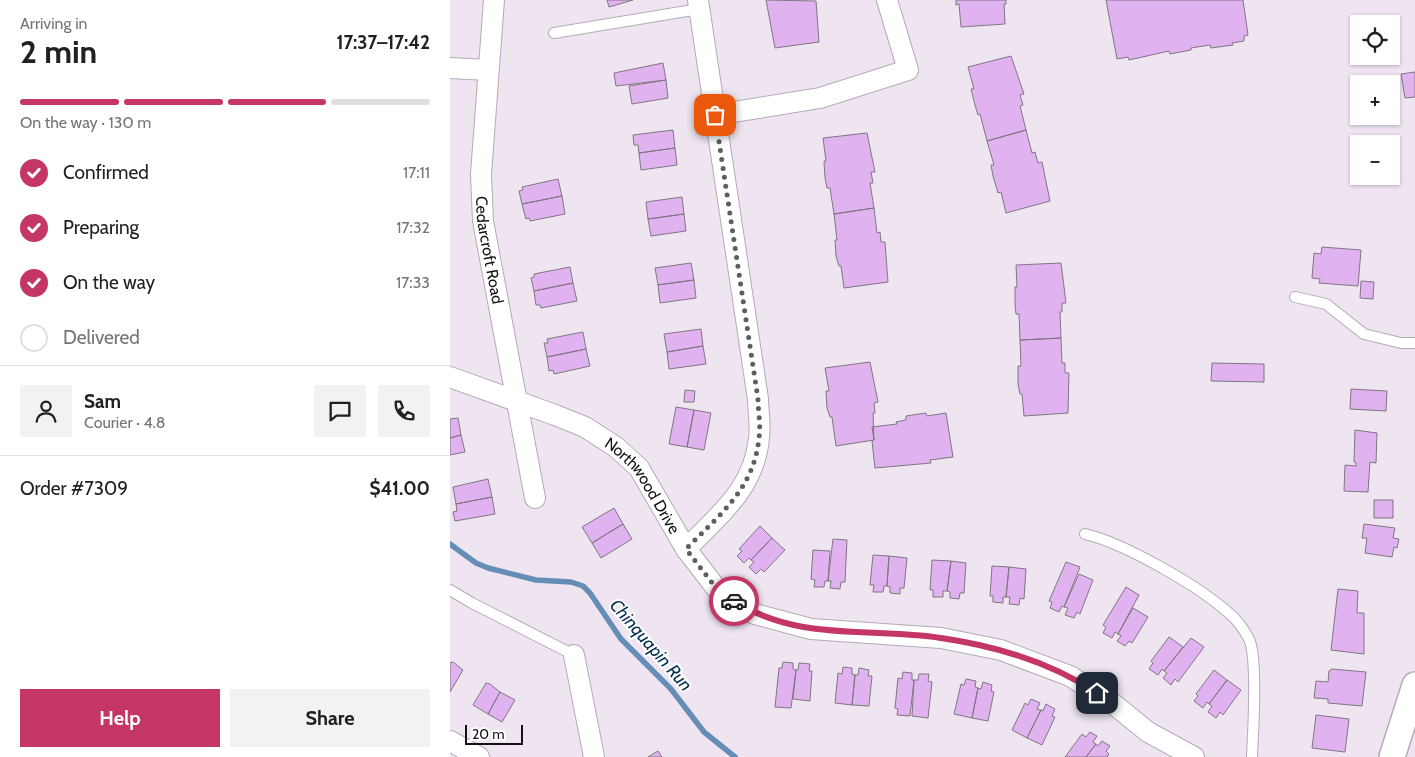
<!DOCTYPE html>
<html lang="en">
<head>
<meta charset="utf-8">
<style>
  body { margin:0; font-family:Cabin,sans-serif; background:#f2f2f2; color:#202124; height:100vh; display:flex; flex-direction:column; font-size:19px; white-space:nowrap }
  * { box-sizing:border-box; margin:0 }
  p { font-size:16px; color:#757577 }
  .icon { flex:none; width:28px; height:28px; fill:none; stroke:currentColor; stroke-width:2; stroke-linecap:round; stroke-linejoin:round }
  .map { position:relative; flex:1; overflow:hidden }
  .details { display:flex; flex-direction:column; background:#fff; width:450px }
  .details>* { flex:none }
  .controls { position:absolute; left:900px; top:15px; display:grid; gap:10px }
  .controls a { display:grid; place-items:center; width:50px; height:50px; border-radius:0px; background:#fff; box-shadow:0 1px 4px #0004; font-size:25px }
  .scale { position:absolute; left:15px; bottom:12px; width:58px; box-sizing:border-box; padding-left:5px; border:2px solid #151116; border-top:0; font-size:14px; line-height:18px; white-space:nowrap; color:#151116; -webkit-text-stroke:4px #fff; paint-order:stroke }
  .pin { position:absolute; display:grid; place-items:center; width:42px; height:42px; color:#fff; margin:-21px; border-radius:10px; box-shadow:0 2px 8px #0006 }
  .courier { position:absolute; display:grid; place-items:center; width:50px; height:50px; margin:-25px; border:4px solid #c43665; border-radius:50%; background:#fff; color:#222; box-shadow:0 1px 6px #0007 }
  .summary em { font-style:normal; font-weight:700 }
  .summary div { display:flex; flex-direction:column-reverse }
  .summary { display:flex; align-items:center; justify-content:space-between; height:85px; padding:0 20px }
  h1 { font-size:32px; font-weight:700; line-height:38px }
  .bar { display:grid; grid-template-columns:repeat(4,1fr); gap:8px 5px; align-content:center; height:60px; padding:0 20px }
  .bar i { height:6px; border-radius:4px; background:#e0e0e0 }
  .bar .current { background:#c43665 }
  .bar p { grid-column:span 4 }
  .line { display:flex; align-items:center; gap:12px; padding:0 20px; border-top:1px solid #e0e0e0 }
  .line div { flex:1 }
  .round { display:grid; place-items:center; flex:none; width:52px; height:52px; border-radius:0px; background:#f2f2f2 }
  ol { padding:0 20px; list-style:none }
  li { display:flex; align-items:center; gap:15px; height:55px }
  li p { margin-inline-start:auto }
  li .icon { padding:5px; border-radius:50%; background:#c43665; color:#fff; stroke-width:4 }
  li:last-child { color:#757577 }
  li i { width:28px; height:28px; border:2px solid #e0e0e0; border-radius:50% }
  .button { display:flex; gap:10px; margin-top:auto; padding:10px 20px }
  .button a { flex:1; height:58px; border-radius:0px; background:#c43665; color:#fff; font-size:20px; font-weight:700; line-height:58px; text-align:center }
  .button a+a { background:#f2f2f2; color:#202124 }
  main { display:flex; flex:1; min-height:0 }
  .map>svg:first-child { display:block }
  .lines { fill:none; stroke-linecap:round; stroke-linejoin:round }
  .stream { stroke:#668db5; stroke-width:5.5 }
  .building { fill:#e1b2f0; stroke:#7f7781 }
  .service-casing { stroke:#b3abb6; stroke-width:12 }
  .minor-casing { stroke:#b3abb6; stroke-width:22 }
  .tertiary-casing { stroke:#b3abb6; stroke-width:28 }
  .service { stroke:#fff; stroke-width:10 }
  .minor { stroke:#fff; stroke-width:20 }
  .tertiary { stroke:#fff; stroke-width:25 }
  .done { stroke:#615b63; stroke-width:5; stroke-dasharray:0 9 }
  .route { stroke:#c43665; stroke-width:6 }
  .labels { text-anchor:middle; stroke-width:4; stroke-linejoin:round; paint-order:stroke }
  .street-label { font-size:16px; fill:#151116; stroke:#fff }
  .water-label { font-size:18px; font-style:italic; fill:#043053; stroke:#fff }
</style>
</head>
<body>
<main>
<section class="details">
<div class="summary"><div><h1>2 min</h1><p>Arriving in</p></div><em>17:37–17:42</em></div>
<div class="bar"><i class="current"></i><i class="current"></i><i class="current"></i><i></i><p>On the way · 130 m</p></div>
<ol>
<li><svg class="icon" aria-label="check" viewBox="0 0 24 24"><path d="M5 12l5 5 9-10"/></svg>Confirmed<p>17:11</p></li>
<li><svg class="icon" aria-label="check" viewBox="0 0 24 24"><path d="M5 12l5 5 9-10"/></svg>Preparing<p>17:32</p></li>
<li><svg class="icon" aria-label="check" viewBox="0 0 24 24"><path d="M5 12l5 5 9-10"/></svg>On the way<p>17:33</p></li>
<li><i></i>Delivered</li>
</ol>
<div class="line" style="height:90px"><a class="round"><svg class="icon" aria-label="person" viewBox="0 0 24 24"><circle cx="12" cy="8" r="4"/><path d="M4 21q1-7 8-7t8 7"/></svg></a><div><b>Sam</b><p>Courier · 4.8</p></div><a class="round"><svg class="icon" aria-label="chat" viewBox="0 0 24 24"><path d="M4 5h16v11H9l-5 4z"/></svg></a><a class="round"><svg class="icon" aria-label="phone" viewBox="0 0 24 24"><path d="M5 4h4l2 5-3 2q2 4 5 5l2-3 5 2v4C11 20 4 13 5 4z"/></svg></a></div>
<div class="line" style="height:65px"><div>Order #7309</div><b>$41.00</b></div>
<div class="button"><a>Help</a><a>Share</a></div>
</section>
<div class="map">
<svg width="965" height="757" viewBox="0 0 965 757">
  <rect width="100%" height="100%" fill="#eee5f1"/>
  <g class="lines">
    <path class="stream" d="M0,544L26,563L38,568L86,580L121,582L133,586L140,593L171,639L221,689L254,732L285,757"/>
  </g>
  <path class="building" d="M157,0H183L159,7Z
    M316,0L366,1L369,42L325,48Z
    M506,0H556V4H554L555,24L511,27L509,4L506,5Z
    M656,0H793L798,35L794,36V41L782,43L783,45L761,48L760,45L741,48V50L720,54L719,51L679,60L678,57L667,59Z
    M561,56L574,94L570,95L573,105L570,106L576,130L537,141L530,114L528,115L525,105L521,89H524L518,67Z
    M213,63L216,80L166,86L164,73Z
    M965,72V97L955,98L951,74Z
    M216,80L218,98L182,104L179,86Z
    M223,130L225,148L189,153L188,145H184L183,135Z
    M576,130L582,153L585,152L588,163L592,162L600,201L556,213L551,192L548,193L543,176L541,165H544L537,141Z
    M417,133L425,172H421L423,183H420L424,208L384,214L380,188H377L375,178L374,161H376L373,138Z
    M225,148L227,165L191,170L189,153Z
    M108,179L112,196L72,204L69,191L73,190L72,187Z
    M112,196L115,214L80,221L79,218L76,219L72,204Z
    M232,197L234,214L198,219L196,202Z
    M424,208L427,233L430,232L431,242H435L438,282L394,288L391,266H389L386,256L385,240H387L384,214Z
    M234,214L236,231L201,236L198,219Z
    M872,247L911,250L908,286L869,283L870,279L862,278L864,253L871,254Z
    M241,263L244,280L208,285L205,268Z
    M611,263L616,303H612V312H610L611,338L570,340L569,314H566L565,304V287H567L566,265Z
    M120,267L123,283L84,291L81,278L84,277V274Z
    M244,280L246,298L210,303L208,285Z
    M911,281L924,282L923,299L910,298Z
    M123,283L127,301L91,308L90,305H86L84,291Z
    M251,329L253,346L217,352L214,334Z
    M133,332L136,349L97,357L94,343H98L97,339Z
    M611,338L612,363H615V373H619L618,413L574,416L572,394H570L568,384V366H571L570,340Z
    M253,346L256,364L219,369L217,352Z
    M136,349L140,366L104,374L103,370L99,371L97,357Z
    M420,362L428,402L424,403L425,413H423L424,440L386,446L382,417H380L377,408L376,391H379L375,368Z
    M762,363L814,364V382L761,381Z
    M901,389L937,391L936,411L900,409Z
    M235,390L245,391L244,402H234Z
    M226,407L244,410L237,447L219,444Z
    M244,410L261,413L254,450L237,447Z
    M476,413L477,416L496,413L503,457L480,460L481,463L425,468L422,441L424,440L422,427L447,424L446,422L456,420V416Z
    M8,418L11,435L0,438V419Z
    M905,430L927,433L926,463L920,462L918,492L894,491L895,465L906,466V463L904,462Z
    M11,435L15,452L0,455V438Z
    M38,479L42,497L6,504L3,487Z
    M42,497L45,514L5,521L3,512L7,511L6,504Z
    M924,500H943V518H924Z
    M164,508L173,524L142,543L132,527Z
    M173,524L182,539L151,558L142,543Z
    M914,524L945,528L943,538L949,539L947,548L944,547L942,557L915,553L917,538H912Z
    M310,526L322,538L301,560L299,558L294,563L287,556L292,551L289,549Z
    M322,538L335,550L314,572L311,569L306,574L299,567L304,562L301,560Z
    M383,539L397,540L395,582H391L390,589L380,588L381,581H378Z
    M363,550L380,551L378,581H375L374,587H364L365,580L361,579Z
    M423,555L439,556L437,586H434L433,592H423L424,585H420Z
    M439,556L457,558L454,588H450V594L440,593V587L437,586Z
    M482,560L501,561L497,591H493V597H483V590H480Z
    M501,561L516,563L514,593H510L509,599L500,598V592L497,591Z
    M616,562L630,567L614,607L612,606L609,612L600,608L602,602L599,601Z
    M542,566L559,567L556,597H553V603L543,602V596H540Z
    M559,567L576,569L574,599L570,598L569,605L559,604L560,597H556Z
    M629,574L643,580L630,614L627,612L624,618L615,615L618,608L614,607Z
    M676,587L689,595L668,634L665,632L662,638L653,633L656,627L653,625Z
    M888,589L908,591L907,613H914V654L881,650Z
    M683,608L698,617L682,643L679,641L675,646L667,641L671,636L668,634Z
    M719,637L733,647L714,671L712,669L708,675L699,669L703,663L701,661Z
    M741,638L754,647L728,682L725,679L721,685L713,678L717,673L714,671Z
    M3,662L13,670L0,692V663Z
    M333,662L343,663V669L346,670L341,708L325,707L329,668H332Z
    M349,663L360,664L359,671H362L360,701L343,699L346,670H348Z
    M393,667L402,668V674L405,675L402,705L385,703L388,673L392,674Z
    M409,668L419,670L418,676H422L419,706L402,705L405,675H408Z
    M882,669L916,672L912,706L878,703V699L864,698L866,681L878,682L879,671Z
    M764,670L777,680L759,704L757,702L753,708L744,701L748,696L746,694Z
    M453,672L462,673V680H464L460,716L447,715L448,709L445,708L448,678L452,679Z
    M469,674H479L478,681L482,682L478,718L462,716L464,680H468Z
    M516,679L526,681L525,687L528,688L522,718L504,714L511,684L514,685Z
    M777,680L791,690L773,715L770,712L766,718L758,712L762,706L759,704Z
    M533,682L542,685L541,691L544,692L538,721L522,718L528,688L531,689Z
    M36,683L40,684L50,692L38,714L23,705Z
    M50,692L65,700L52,722L38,714Z
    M581,699L590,703L587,709L591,710L577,738L562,730L575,703L578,705Z
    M596,704L605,709L602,716L605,717L592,745L577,738L591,710L593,711Z
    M866,715L899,719L895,752L862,748Z
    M640,732L647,736L643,742L646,744L636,757H615L632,734L636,737Z
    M652,741L660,746L656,751L659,754L657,757H636L646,744L648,746Z
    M208,751L212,757H198Z"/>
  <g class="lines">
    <defs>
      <path id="service" d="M104,33L249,9
        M845,297L876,304L914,334L951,343H965
        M635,534C674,543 751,587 781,615C787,620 795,631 799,639C808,658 803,733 802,757
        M0,590L22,603L124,655"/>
      <g id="minor">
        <path id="s1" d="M44,0L31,174L33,221L85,498"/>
        <path d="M0,68L38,70"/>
        <path d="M265,115L370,98L458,70L437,0"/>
        <path id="s2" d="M0,377L105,415L135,427L166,447L189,468L236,549L270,593L305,614L361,629L491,638L551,650L620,676L661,702L698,732L744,757"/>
        <path d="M236,549C270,514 304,489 309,438C311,425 308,411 308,399L248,0"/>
        <path d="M124,655L144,757"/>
        <path d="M0,741L29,757"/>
      </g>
      <path id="tertiary" d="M942,757L965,685"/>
    </defs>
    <use href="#service" class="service-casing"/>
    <use href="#minor" class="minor-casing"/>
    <use href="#tertiary" class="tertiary-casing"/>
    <use href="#service" class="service"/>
    <use href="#minor" class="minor"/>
    <use href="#tertiary" class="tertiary"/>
  </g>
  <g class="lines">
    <path class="done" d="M265,115L308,399C308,411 311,425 309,438C304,489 270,514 236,549L270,593L284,601"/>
    <path class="route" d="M284,601C349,642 418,627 491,638C546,646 600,662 647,693"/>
  </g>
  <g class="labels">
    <g class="street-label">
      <text dy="6" stroke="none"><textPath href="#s1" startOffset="251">Cedarcroft Road</textPath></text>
      <text dy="6" stroke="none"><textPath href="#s2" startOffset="228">Northwood Drive</textPath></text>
    </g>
    <g class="water-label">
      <text transform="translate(201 645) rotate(49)" y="6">Chinquapin Run</text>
    </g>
  </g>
</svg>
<div class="controls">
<a><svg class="icon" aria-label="locate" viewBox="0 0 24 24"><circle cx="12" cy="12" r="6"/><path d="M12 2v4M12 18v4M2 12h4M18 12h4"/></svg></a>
<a>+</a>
<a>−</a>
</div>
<div class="scale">20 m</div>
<div class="pin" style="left:265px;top:115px;background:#ea580c"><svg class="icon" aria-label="bag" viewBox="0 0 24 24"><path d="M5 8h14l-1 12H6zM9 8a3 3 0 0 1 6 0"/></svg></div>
<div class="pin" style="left:647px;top:693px;background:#1f2937"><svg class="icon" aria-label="home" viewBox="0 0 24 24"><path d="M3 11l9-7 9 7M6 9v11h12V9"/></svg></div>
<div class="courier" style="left:284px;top:601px"><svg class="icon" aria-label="car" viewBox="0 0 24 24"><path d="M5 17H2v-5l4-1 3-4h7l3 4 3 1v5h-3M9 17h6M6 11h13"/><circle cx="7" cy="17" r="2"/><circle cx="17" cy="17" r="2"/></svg></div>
</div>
</main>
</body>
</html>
